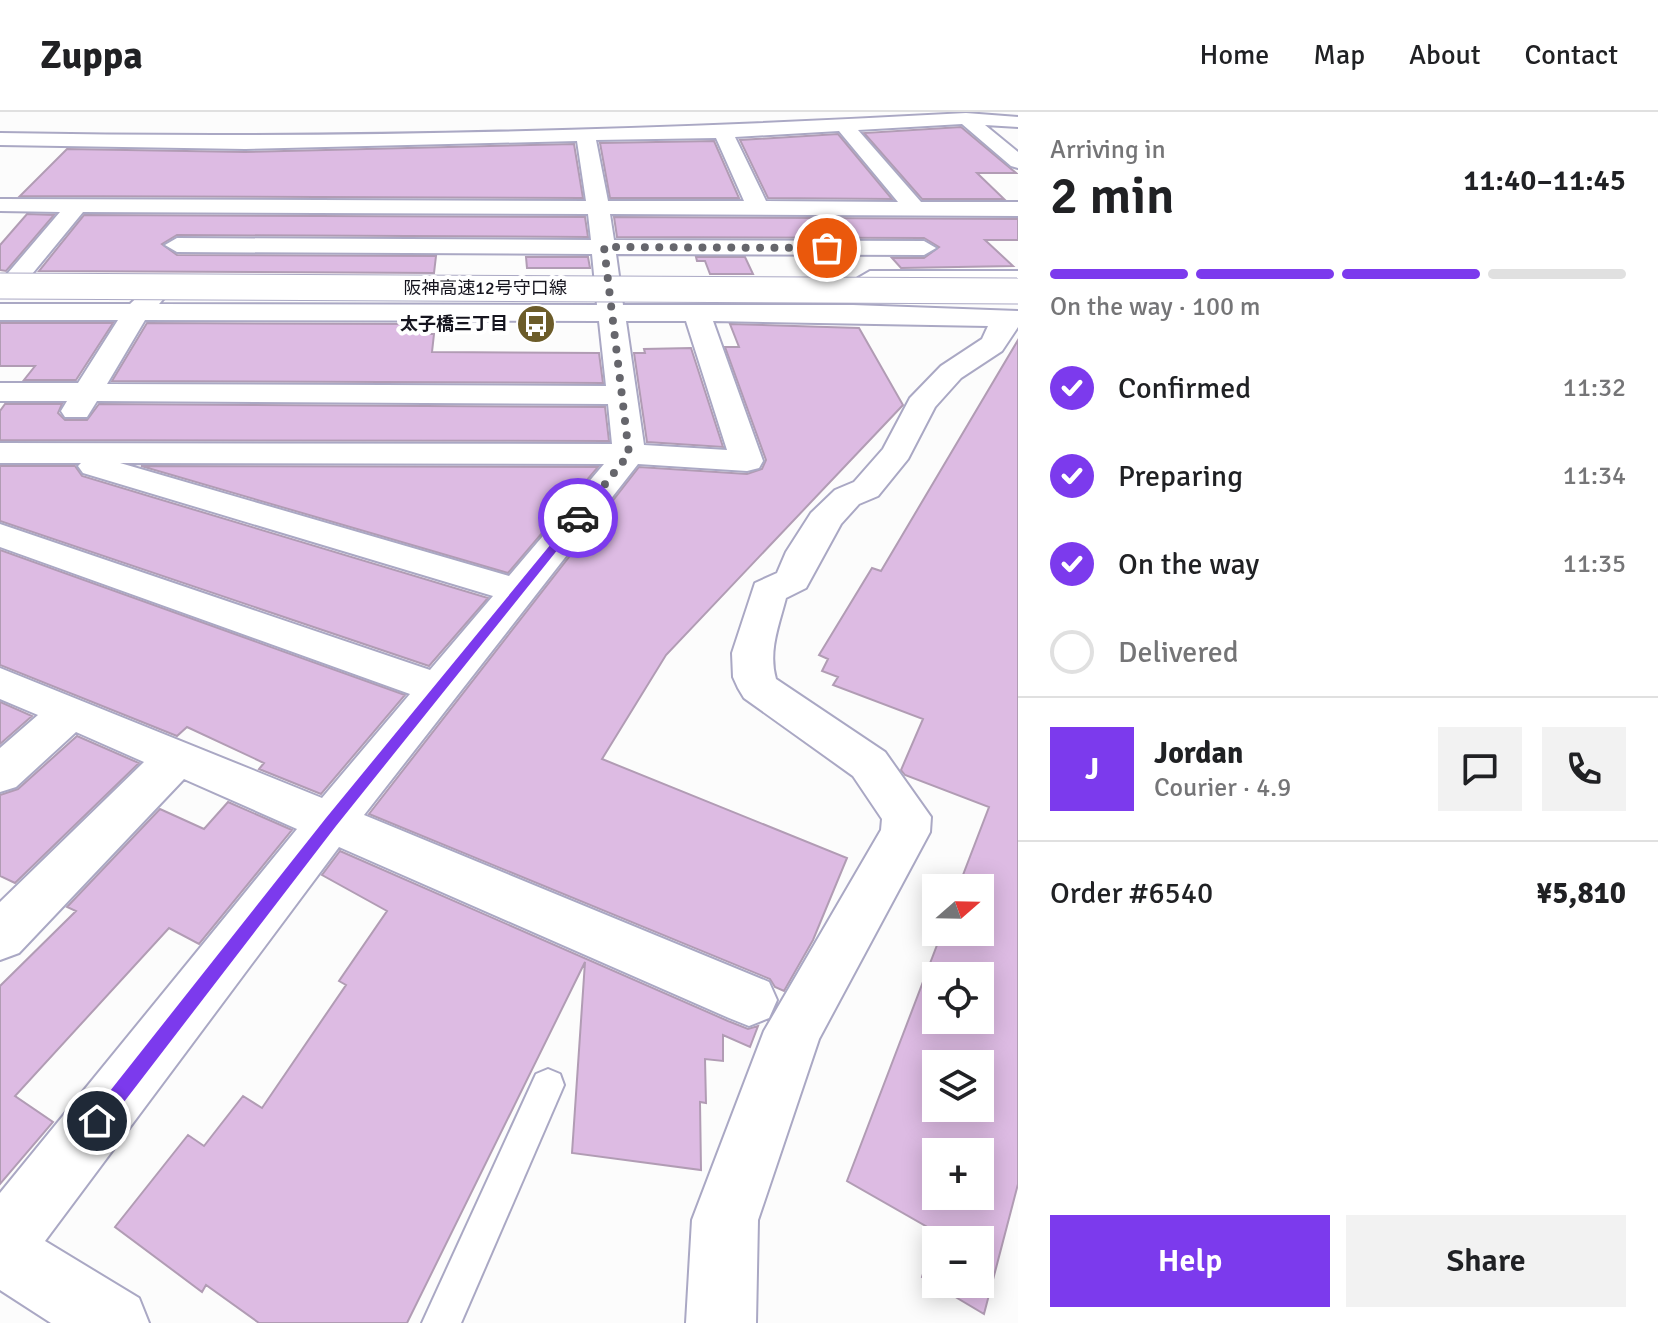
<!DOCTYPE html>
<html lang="en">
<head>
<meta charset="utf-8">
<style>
  body { margin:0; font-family:Signika,"Noto Sans JP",sans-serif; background:#f2f2f2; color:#202124; height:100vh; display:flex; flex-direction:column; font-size:30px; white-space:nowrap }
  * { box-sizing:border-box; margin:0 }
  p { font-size:26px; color:#757577 }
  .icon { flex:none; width:44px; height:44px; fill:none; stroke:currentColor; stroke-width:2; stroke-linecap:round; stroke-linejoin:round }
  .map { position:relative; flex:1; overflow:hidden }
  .details { display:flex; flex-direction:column; background:#fff; width:640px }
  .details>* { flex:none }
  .needle { width:52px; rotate:70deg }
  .buttons { position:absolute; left:922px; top:762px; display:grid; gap:16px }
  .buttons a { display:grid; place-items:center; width:72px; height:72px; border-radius:0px; background:#fff; box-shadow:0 4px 20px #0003; font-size:40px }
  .pin { position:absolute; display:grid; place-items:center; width:68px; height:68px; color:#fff; margin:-34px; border:4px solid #fff; border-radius:50%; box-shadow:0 2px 8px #0007 }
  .courier { position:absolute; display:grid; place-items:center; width:80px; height:80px; margin:-40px; border:6px solid #7c3aed; border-radius:50%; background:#fff; color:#222; box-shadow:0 2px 10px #0007 }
  .head em { font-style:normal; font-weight:600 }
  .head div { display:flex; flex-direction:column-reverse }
  .head { display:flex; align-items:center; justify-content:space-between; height:136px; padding:0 32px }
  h1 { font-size:52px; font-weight:600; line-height:60px }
  .bar { display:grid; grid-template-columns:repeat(4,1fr); gap:12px 8px; align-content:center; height:96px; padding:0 32px }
  .bar i { height:10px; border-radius:6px; background:#e0e0e0 }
  .bar .on { background:#7c3aed }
  .bar p { grid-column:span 4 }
  .line { display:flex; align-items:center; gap:20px; padding:0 32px; border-top:2px solid #e0e0e0 }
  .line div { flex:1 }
  .round { display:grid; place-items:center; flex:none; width:84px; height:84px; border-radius:0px; background:#f2f2f2 }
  ol { padding:0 32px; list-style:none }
  li { display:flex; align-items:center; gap:24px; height:88px }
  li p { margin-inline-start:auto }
  li .icon { padding:8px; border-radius:50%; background:#7c3aed; color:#fff; stroke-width:4 }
  li:last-child { color:#757577 }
  li i { width:44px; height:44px; border:4px solid #e0e0e0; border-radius:50% }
  .action { display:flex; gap:16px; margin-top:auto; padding:16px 32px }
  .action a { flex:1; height:92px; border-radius:0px; background:#7c3aed; color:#fff; font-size:32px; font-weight:600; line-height:92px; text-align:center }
  .action a+a { background:#f2f2f2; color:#202124 }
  header { display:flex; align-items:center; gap:48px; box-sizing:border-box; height:112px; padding:0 40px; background:#fff; border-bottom:2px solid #e0e0e0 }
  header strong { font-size:38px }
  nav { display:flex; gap:44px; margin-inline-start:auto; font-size:28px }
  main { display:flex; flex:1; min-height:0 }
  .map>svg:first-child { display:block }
  .building { fill:#ddbbe3; stroke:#b19cb4; stroke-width:2; fill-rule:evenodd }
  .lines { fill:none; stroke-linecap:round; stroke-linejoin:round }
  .lane-casing { stroke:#aaa8c4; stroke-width:4 }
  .street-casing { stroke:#aaa8c4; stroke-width:4 }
  .lane { fill:#fff; fill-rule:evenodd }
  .street { fill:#fff; fill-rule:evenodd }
  .highway-bridge-casing { stroke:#aaa8c4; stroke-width:27; stroke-linecap:butt }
  .highway-bridge { stroke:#fff; stroke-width:25 }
  .route { fill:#7c3aed }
  .done { stroke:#66666c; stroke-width:8; stroke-dasharray:0 14.4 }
  .labels { text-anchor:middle; stroke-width:8; stroke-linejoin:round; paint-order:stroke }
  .far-street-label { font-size:18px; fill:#16151f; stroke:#fff }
  .far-poi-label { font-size:18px; font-weight:bold; fill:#16151f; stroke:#fff; text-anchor:end }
</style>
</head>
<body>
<header>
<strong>Zuppa</strong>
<nav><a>Home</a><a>Map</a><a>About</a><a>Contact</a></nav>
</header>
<main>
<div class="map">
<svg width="1018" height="1211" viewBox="0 0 1018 1211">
  <rect width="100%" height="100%" fill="#fcfcfc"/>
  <path class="building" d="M961,15L1016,61H977L1004,87H922L864,21Z
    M838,22L892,87L768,86L740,28Z
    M714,29L739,86H610L600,31Z
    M574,32L583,86L20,84L67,37L245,40Z
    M27,102L54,103L6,159L0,158V133Z
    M84,103L585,105L588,125L177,123L162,132L177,143L436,144L434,161L39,159Z
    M614,105L1018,107V128H985L1013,154L901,156L892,146H924L939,135L924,126L617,125Z
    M526,145H588L590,156H527Z
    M696,145H745L753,162H710L705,149H697Z
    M0,211H113L76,268H24L35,254H0Z
    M147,211L429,212L428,222H434L432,240L599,241L603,271L112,269Z
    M730,212L859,216L903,293L666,543L602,647L847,746L813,828L784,879L775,875L770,867L369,702L639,355L747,362L762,357L766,348L725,235H739Z
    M1018,228V1072L984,1202L922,1165L936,1120L847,1069L942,820H980V776H958L989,695L905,663L901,658L923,607L833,573L838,565L822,559L828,547L819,543L872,456L881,459ZM936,864H980V908H936ZM936,952H980V996H936ZM936,1040H980V1084H936ZM936,1128H980V1172H936Z
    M691,236L723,335L647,330L634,241H645L644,237Z
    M5,292H62L58,301L65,308H87L99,292L605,295L609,329L0,328V299Z
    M0,354H75L82,364L488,486L429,554L0,409Z
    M141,354L598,355L508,461Z
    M0,438L405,583L321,682L259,657L264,651L187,615L177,624L0,553Z
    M0,590L32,604L0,632Z
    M77,624L139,651L15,771L0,764V683L18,677Z
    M228,690L292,718L199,832L169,816L15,984L53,1010L0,1072V874L76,799L67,795L160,697L204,717Z
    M340,739L728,909L748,917L758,914L750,935L723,923V949L705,947L706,991L700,990L701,1058L572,1041L585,850L407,1211H259L206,1173L202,1180L115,1115L188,1023L204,1034L243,984L262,996L346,873L339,869L387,799L322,763Z"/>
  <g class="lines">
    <defs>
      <path id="lane" d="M548,957L560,962L564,973L461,1211H422L536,962Z"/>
      <path id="street" d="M966,1L1018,5V15L985,13L1018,40V56L1011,54L962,12L858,18L921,90H1018V104L610,102L614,128L924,129L936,136L924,143L616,142L623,193H853L1018,199V215L1002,239L961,266L935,295L908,347L878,384L859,392L841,412L806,476L786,486C779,513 768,539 776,567L885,640L931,705L930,720L819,927L758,1108L756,1211H686L692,1108L764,919L881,718L882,707L853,664L744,586L738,576L733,565L732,541L755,471L777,461L786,440L811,401L835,378L854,370L883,337L910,286L941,254L982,227L988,214L713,209L763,349L759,356L747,359L638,352L364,703L769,870L777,888L769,906L749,914L729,906L339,735L45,1129L139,1186L149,1211H51L0,1178V1081L297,717L184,667L19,841L0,848V790L144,650L76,620L16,675L0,680V636L38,603L0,587V556L322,686L410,582L0,435V412L430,558L493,484L83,361L78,354L81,351H0V331L612,332L608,292L97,289L87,305H65L61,299L67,289H0V271H78L118,208H0V192H130L144,179L153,176L166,184L159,192L597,193L592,142L177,140L165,133L177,126L591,128L588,102L83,100L23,173L14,175L2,168L60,100L0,99V87L586,89L577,29L245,37L0,33V21C322,27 644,19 966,1ZM839,19L898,90L766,89L735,25ZM716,26L744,89H608L596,28ZM145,208L599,209L606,274L107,272ZM626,209H686L727,338L644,333ZM120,351L604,352L509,464Z
        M870,159H1018V173L861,171L858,166Z"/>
    </defs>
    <use href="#lane" class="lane-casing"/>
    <use href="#street" class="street-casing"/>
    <use href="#lane" class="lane"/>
    <use href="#street" class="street"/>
    <defs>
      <path id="highway-bridge" d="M0,174L1018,179"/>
    </defs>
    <use href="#highway-bridge" class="highway-bridge-casing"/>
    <use href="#highway-bridge" class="highway-bridge"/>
  </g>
  <path class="route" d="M574,404L583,406L336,714L104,1016H91V1003L326,706Z"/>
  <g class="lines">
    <path class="done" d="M578,406L629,342L604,135L827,136"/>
  </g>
  <defs>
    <symbol id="bus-disc" viewBox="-11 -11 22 22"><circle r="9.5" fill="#6c5c29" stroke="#fff"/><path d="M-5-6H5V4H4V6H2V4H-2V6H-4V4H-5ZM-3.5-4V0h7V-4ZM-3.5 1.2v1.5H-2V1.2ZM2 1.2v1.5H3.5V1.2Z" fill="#fff"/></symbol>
  </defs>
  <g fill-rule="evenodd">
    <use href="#bus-disc" x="514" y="190" width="44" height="44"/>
  </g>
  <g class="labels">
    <g class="far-street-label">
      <text x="485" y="182">阪神高速12号守口線</text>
    </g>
    <g class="far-poi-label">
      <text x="508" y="218">太子橋三丁目</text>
    </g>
  </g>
</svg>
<div class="buttons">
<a><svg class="needle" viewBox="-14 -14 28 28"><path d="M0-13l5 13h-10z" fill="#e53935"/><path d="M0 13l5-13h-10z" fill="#757577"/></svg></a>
<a><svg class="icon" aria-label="locate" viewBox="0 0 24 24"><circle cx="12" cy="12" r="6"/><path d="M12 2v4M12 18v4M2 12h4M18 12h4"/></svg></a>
<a><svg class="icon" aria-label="layers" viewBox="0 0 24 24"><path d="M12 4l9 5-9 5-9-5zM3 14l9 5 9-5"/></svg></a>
<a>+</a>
<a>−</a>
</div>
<div class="pin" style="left:827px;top:136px;background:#ea580c"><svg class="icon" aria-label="bag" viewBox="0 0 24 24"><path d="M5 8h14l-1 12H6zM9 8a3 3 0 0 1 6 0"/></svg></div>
<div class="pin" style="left:97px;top:1009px;background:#1f2937"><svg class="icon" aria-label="home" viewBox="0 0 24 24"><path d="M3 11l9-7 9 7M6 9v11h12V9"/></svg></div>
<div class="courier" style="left:578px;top:406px"><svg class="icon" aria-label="car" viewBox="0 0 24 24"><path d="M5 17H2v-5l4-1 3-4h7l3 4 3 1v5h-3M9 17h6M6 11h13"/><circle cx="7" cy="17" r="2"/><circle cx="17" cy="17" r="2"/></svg></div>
</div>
<section class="details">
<div class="head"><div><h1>2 min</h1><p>Arriving in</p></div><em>11:40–11:45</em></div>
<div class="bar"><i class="on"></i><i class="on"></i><i class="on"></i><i></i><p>On the way · 100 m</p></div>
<ol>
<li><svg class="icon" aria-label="check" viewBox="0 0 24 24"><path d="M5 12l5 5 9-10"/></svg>Confirmed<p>11:32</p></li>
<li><svg class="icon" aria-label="check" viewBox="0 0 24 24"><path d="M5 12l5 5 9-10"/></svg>Preparing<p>11:34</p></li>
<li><svg class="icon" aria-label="check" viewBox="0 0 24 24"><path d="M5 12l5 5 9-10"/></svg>On the way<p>11:35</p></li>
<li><i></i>Delivered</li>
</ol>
<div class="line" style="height:144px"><b class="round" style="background:#7c3aed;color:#fff">J</b><div><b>Jordan</b><p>Courier · 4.9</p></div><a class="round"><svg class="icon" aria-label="chat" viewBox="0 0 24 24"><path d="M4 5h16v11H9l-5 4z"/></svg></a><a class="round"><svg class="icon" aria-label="phone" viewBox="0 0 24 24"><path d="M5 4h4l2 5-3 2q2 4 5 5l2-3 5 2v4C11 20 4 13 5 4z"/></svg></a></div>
<div class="line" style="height:104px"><div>Order #6540</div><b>¥5,810</b></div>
<div class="action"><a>Help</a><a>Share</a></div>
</section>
</main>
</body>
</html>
